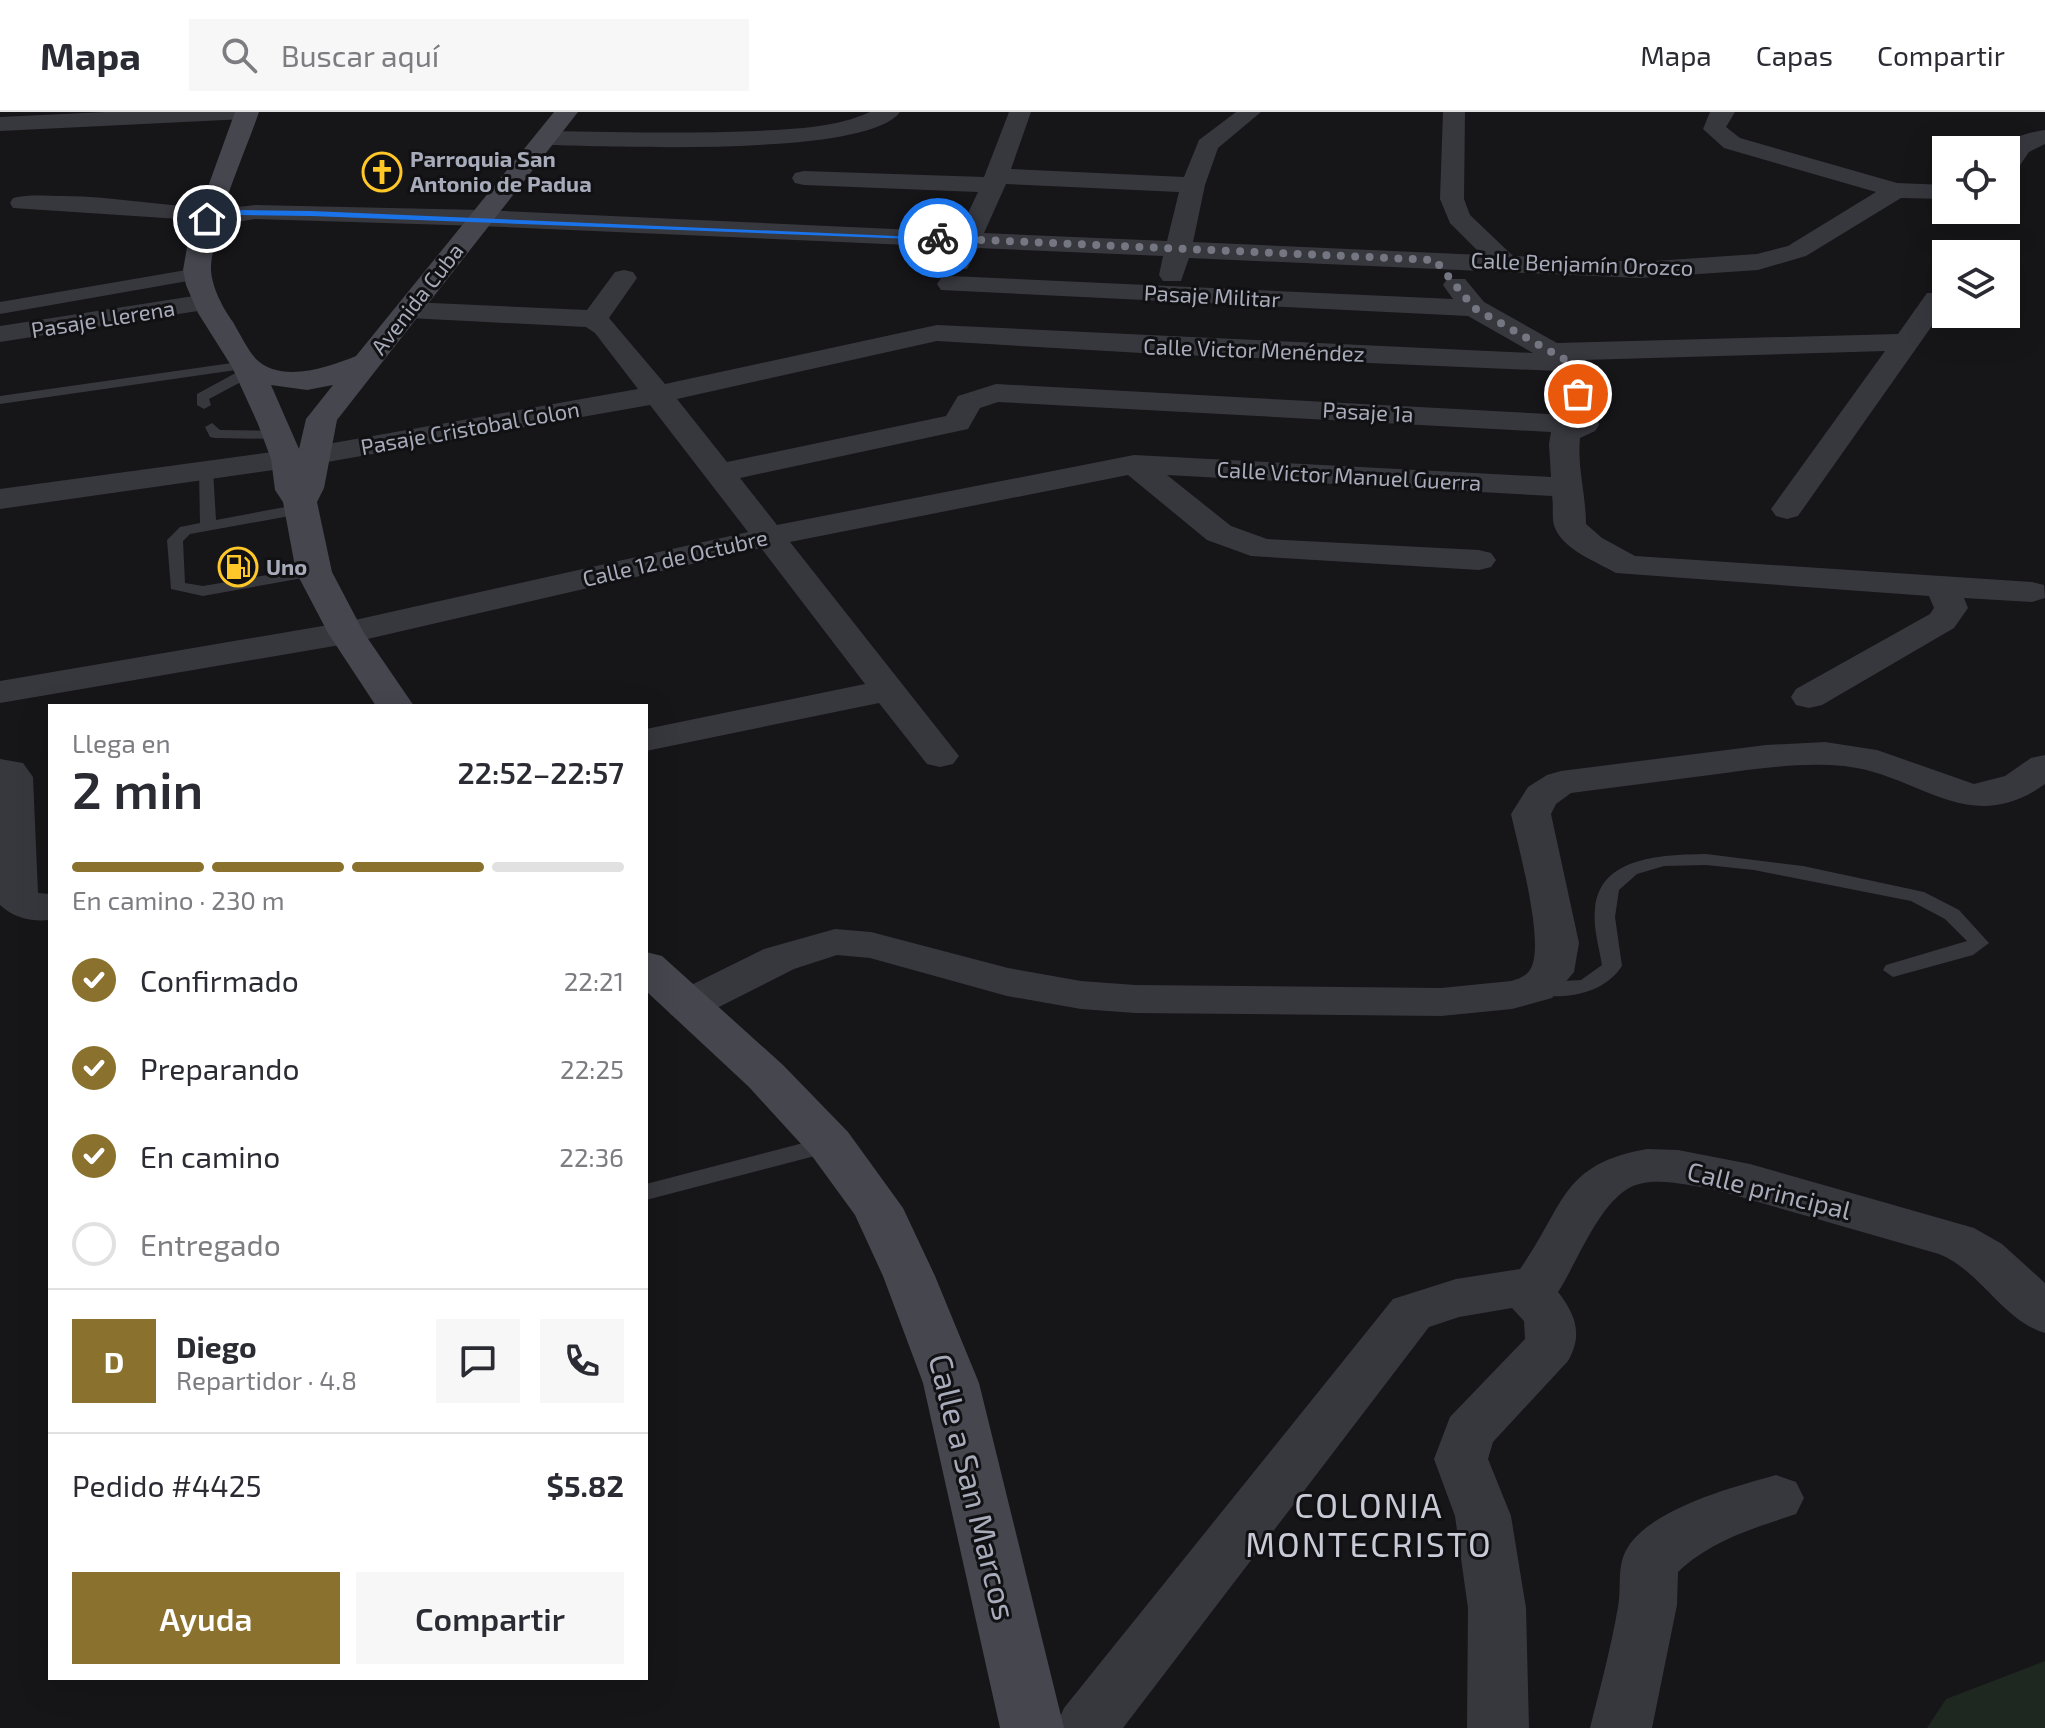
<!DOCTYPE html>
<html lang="es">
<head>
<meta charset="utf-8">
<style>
  body { margin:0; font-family:"Exo 2",sans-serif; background:#f7f7f7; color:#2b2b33; height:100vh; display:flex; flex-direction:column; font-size:30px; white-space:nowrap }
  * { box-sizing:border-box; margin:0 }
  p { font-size:26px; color:#7c7c81 }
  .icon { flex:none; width:44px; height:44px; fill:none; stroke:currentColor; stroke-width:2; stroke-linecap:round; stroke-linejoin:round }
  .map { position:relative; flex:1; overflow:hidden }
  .sheet { position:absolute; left:48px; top:592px; width:600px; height:976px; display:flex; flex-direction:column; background:#fff; border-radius:0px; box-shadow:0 8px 32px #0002 }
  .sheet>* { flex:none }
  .buttons { position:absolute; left:1932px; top:24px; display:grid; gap:16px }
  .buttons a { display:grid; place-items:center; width:88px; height:88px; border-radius:0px; background:#fff; box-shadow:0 8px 32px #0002; font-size:40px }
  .pin { position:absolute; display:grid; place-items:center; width:68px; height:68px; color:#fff; margin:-34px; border:4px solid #fff; border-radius:50%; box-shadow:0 2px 8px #0007 }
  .courier { position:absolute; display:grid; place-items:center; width:80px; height:80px; margin:-40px; border:6px solid #1a73e8; border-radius:50%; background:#fff; color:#222; box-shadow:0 2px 10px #0007 }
  .summary em { font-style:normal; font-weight:600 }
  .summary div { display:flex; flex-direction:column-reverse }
  .summary { display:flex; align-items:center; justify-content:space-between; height:136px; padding:0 24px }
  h1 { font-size:52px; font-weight:600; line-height:60px }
  .bar { display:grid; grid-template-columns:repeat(4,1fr); gap:12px 8px; align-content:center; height:96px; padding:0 24px }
  .bar i { height:10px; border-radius:6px; background:#e1e1e2 }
  .bar .selected { background:#8a712e }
  .bar p { grid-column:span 4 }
  .line { display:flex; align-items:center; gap:20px; padding:0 24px; border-top:2px solid #e1e1e2 }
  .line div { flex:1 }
  .round { display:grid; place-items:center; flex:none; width:84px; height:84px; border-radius:0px; background:#f7f7f7 }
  ol { padding:0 24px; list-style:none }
  li { display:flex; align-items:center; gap:24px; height:88px }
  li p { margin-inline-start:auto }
  li .icon { padding:8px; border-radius:50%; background:#8a712e; color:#fff; stroke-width:4 }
  li:last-child { color:#7c7c81 }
  li i { width:44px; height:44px; border:4px solid #e1e1e2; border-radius:50% }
  .action { display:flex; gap:16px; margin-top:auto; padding:16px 24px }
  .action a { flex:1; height:92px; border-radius:0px; background:#8a712e; color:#fff; font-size:32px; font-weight:600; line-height:92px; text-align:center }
  .action a+a { background:#f7f7f7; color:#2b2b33 }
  header { display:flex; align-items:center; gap:48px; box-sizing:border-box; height:112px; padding:0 40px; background:#fff; border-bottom:2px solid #e1e1e2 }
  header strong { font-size:38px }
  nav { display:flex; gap:44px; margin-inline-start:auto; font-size:28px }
  .search { width:560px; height:72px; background:#f7f7f7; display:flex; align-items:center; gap:20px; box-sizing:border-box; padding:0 28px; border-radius:0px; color:#7c7c81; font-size:30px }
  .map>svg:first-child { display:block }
  .green { fill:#1e2720 }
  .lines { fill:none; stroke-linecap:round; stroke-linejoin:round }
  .service { fill:#37373e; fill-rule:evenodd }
  .pedestrian { fill:#37373e; fill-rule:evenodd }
  .minor { fill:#37373e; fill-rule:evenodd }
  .secondary { fill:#45464e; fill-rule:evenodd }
  .route { fill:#1a73e8 }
  .done { stroke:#747782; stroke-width:8; stroke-dasharray:0 14.4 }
  .labels { text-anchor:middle; stroke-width:6; stroke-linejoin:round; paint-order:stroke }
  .far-poi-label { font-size:22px; font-weight:bold; fill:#a7abba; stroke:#111114; text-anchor:start }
  .far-street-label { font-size:22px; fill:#a7abba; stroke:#111114 }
  .street-label { font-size:26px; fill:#a7abba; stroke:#111114 }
  .near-street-label { font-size:32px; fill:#a7abba; stroke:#111114 }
  .near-neighbourhood-label { font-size:34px; letter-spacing:2px; fill:#c8cbd5; stroke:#111114 }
</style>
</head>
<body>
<header>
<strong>Mapa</strong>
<div class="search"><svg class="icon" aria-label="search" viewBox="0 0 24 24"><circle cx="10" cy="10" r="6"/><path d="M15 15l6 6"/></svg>Buscar aquí</div>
<nav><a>Mapa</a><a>Capas</a><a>Compartir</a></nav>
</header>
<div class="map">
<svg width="2045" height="1616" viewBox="0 0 2045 1616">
  <rect width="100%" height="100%" fill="#161619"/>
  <path class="green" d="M2045,1549V1616H1927L1946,1587Z"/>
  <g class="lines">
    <path class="service" d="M246,249L253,253L250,256L256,260L254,263L209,287L211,293L204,297L197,293V282L243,257L0,292V284Z
      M212,311L220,318L278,319L285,323L278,327L215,326L210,325L205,315Z
      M206,354L213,358L216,408L301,392L309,397L301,402L190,422L183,429L185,471L203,474L314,455L322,460L320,463L203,484L171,477L167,428L180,415L200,411L199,358Z
      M1706,742L1803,754L1924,780L1959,798L1989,831L1973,843L1893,865L1883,858L1886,853L1967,829L1945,807L1911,789L1754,758L1706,753L1664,754L1637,762L1619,778L1615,805L1622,854C1603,883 1562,889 1530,881L1527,876L1530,871L1581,868L1602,853C1599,835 1593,816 1595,797C1599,743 1666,743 1706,742Z
      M830,1024L838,1026L841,1032L838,1038L646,1088V1072Z"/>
    <path class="pedestrian" d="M198,156L208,162L205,166L0,202V190Z"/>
    <path class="minor" d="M106,0H256L253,5L245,7L0,19V5Z
      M870,0H900C867,46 607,34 546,33L538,31L534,26L538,21L546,19C616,20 686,22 756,19C794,17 835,16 870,0Z
      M1009,0H1031L1011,57L1184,65L1199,28L1236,0H1261L1218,36L1205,73L1193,130L1482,143L1450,111L1440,87L1443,0H1465L1464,87L1470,103L1513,144L1640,150L1757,142L1788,134L1876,80L1724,36L1703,17L1710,0H1735L1726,15L1740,26L1897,71L1946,73V87L1901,86L1806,144L1758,158L1640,166L1189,146L1181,169H1163L1159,163L1163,144L978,136L967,157H949L945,151L952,135L481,114L255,107L207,115L195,108L13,96L10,91L13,86C29,82 47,84 63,84C127,84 192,102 255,93L481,98L959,120L978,80L804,73L795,71L792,66L795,61L804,59L984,65ZM1006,72L1179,80L1167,129L984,121Z
      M2045,18V32L2029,40L2014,62L2006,64C2006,29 2008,24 2045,18Z
      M624,158L633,160L637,166L609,206L665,272L937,213L1533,241L1468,204L941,178L937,172L941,166L950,164L1453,187L1443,173L1447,167H1465L1484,190L1557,231L1898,222L1927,181H1946V194L1798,404L1787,407L1776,404L1771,397L1885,239L1583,248L1599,313L1595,319L1580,326C1577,355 1586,383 1586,412L1602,426L1635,444L2032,470L2044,473L2045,486L2032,490L1964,486L1968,496L1954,516L1822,593L1809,596L1796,593L1791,585L1796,577L1930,502L1934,496L1929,484L1616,461C1597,450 1564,438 1555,416C1551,407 1554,394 1552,384L1167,363L1231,414L1267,427L1479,438L1491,441L1496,448L1491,455L1479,458L1251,444L1207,428L1128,363L790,430L959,644L953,652L940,655L927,652L879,591L646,639V617L865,572L761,436L346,532L0,591V569L346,510L748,420L650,293L316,352L0,397V377L316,334L638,277L595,221L586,215L409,206L399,204L395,198L399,192L409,190L587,198L615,160ZM937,229L1159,242L1558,259L1567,303L996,272L958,284L946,304L727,350L677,287ZM998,290L1551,320L1549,332L1551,365L1134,343L777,413L740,366L968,317L980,296Z
      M207,182L217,184L221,190L217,196L0,230V214Z
      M1825,630L1877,638L1974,672L2005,664L2031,646L2045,643V672C1969,727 1919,662 1844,654C1799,650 1754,657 1710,663C1664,669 1617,675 1571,681L1556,692L1551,702L1579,831L1574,860L1552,886L1512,897L1441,904L1135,901L1081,897L1007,884L870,846L837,843L794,857L703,903L687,907L671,903L665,893L671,883L764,837L835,817L871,820L1008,856L1081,869L1135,873L1441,876L1511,869C1519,867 1527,864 1531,856C1545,830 1518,734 1511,702L1528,675L1547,663L1561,659L1766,633Z
      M0,647L23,651L33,665L38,781L50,782V808C31,810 14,806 0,793Z
      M1647,1037L1678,1038L1750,1052L1974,1116L2002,1132L2045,1171V1221C2002,1208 1981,1159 1939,1142L1713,1077C1690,1074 1662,1066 1639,1072C1602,1081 1578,1150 1558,1180C1576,1203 1583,1223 1568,1249L1493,1330L1488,1347L1511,1404L1526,1496L1529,1616H1467L1468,1496L1455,1404L1434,1347L1450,1305L1525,1227L1524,1209L1512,1196L1459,1205L1429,1215L1123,1616H1055L1064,1596L1393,1187L1456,1167L1520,1157C1565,1094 1560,1052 1647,1037Z
      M1776,1363L1796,1370L1804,1386L1796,1402C1752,1417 1712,1428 1678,1460L1677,1493L1652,1616H1590C1600,1576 1611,1536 1618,1495C1622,1475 1616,1453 1628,1435C1653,1396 1733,1375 1776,1363Z"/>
    <path class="secondary" d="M235,0H259C242,49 216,102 211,153C210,172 222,195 233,210C240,222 247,237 256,247C281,272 329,255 356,244L554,0H578L337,308L324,376L317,390L332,460L364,521L414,594H376L328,521L296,460L283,390L275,378L271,347L258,312L232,255L198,201L186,173L183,158L188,130ZM271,273L307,278L333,273L306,307L299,337Z
      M646,840L662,844L783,953L848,1020L903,1096L935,1164L979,1271L1064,1616H1000L923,1271L883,1164L855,1103L812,1044L749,975L646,879Z"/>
  </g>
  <path class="route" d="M237,98L311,99L942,126L938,128L311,104L237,103L207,110L204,107Z"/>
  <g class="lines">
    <path class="done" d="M938,126L1435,148L1474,196L1571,251L1578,282"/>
  </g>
  <defs>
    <symbol id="church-ring" viewBox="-11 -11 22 22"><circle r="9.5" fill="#111114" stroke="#ffc728" stroke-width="1.5"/><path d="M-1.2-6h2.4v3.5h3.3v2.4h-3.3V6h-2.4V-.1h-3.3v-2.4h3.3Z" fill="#ffc728"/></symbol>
    <symbol id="fuel-ring" viewBox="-11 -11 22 22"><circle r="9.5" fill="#111114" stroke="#ffc728" stroke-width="1.5"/><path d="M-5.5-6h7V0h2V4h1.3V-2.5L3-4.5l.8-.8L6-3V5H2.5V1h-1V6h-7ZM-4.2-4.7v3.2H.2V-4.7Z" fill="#ffc728"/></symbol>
  </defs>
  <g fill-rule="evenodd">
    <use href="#church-ring" x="360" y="38" width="44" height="44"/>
    <use href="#fuel-ring" x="216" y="433" width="44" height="44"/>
  </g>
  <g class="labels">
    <g class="far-poi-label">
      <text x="410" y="55">Parroquia San<tspan x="410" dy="25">Antonio de Padua</tspan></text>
      <text x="266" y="463">Uno</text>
    </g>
    <g class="far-street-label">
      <text transform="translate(1582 152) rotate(2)" y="8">Calle Benjamín Orozco</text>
      <text transform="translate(1212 184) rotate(3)" y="8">Pasaje Militar</text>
      <text transform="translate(417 187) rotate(-52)" y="8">Avenida Cuba</text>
      <text transform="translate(103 207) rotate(-9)" y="8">Pasaje Llerena</text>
      <text transform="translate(1254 238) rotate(2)" y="8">Calle Victor Menéndez</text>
      <text transform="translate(1368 300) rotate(3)" y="8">Pasaje 1a</text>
      <text transform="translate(470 316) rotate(-10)" y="8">Pasaje Cristobal Colon</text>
      <text transform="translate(1349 364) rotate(3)" y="8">Calle Victor Manuel Guerra</text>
      <text transform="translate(675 446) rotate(-13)" y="8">Calle 12 de Octubre</text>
    </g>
    <g class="street-label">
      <text transform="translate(1769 1079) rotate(14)" y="9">Calle principal</text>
    </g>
    <g class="near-street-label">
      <text transform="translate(972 1375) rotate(76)" y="11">Calle a San Marcos</text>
    </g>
    <g class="near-neighbourhood-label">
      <text x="1369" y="1406">COLONIA<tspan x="1369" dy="39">MONTECRISTO</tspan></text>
    </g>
  </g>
</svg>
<div class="buttons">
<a><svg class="icon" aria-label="locate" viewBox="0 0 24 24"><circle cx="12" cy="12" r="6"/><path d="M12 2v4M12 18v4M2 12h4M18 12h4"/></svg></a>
<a><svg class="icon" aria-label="layers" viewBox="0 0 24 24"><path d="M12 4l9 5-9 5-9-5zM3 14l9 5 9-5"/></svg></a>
</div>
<div class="pin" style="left:1578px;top:282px;background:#ea580c"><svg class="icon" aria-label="bag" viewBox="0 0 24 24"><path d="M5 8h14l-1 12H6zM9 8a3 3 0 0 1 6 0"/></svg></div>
<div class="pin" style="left:207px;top:107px;background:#1f2937"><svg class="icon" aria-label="home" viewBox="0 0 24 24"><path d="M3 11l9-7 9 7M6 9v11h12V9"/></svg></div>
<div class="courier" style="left:938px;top:126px"><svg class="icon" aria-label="bike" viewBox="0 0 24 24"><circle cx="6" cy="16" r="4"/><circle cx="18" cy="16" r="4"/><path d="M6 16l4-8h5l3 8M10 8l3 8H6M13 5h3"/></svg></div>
<section class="sheet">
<div class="summary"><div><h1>2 min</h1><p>Llega en</p></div><em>22:52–22:57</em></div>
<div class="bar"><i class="selected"></i><i class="selected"></i><i class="selected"></i><i></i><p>En camino · 230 m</p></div>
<ol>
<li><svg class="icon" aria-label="check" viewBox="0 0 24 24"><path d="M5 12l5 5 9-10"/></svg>Confirmado<p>22:21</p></li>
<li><svg class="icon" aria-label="check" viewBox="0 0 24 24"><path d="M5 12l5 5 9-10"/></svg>Preparando<p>22:25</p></li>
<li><svg class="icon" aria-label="check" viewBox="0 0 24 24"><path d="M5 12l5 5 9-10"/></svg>En camino<p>22:36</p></li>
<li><i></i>Entregado</li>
</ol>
<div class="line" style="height:144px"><b class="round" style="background:#8a712e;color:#fff">D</b><div><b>Diego</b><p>Repartidor · 4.8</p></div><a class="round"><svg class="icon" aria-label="chat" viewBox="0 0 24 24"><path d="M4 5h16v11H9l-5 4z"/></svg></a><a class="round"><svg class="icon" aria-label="phone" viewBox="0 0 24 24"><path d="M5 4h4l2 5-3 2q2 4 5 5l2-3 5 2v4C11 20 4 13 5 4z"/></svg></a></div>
<div class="line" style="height:104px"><div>Pedido #4425</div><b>$5.82</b></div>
<div class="action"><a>Ayuda</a><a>Compartir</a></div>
</section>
</div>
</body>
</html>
